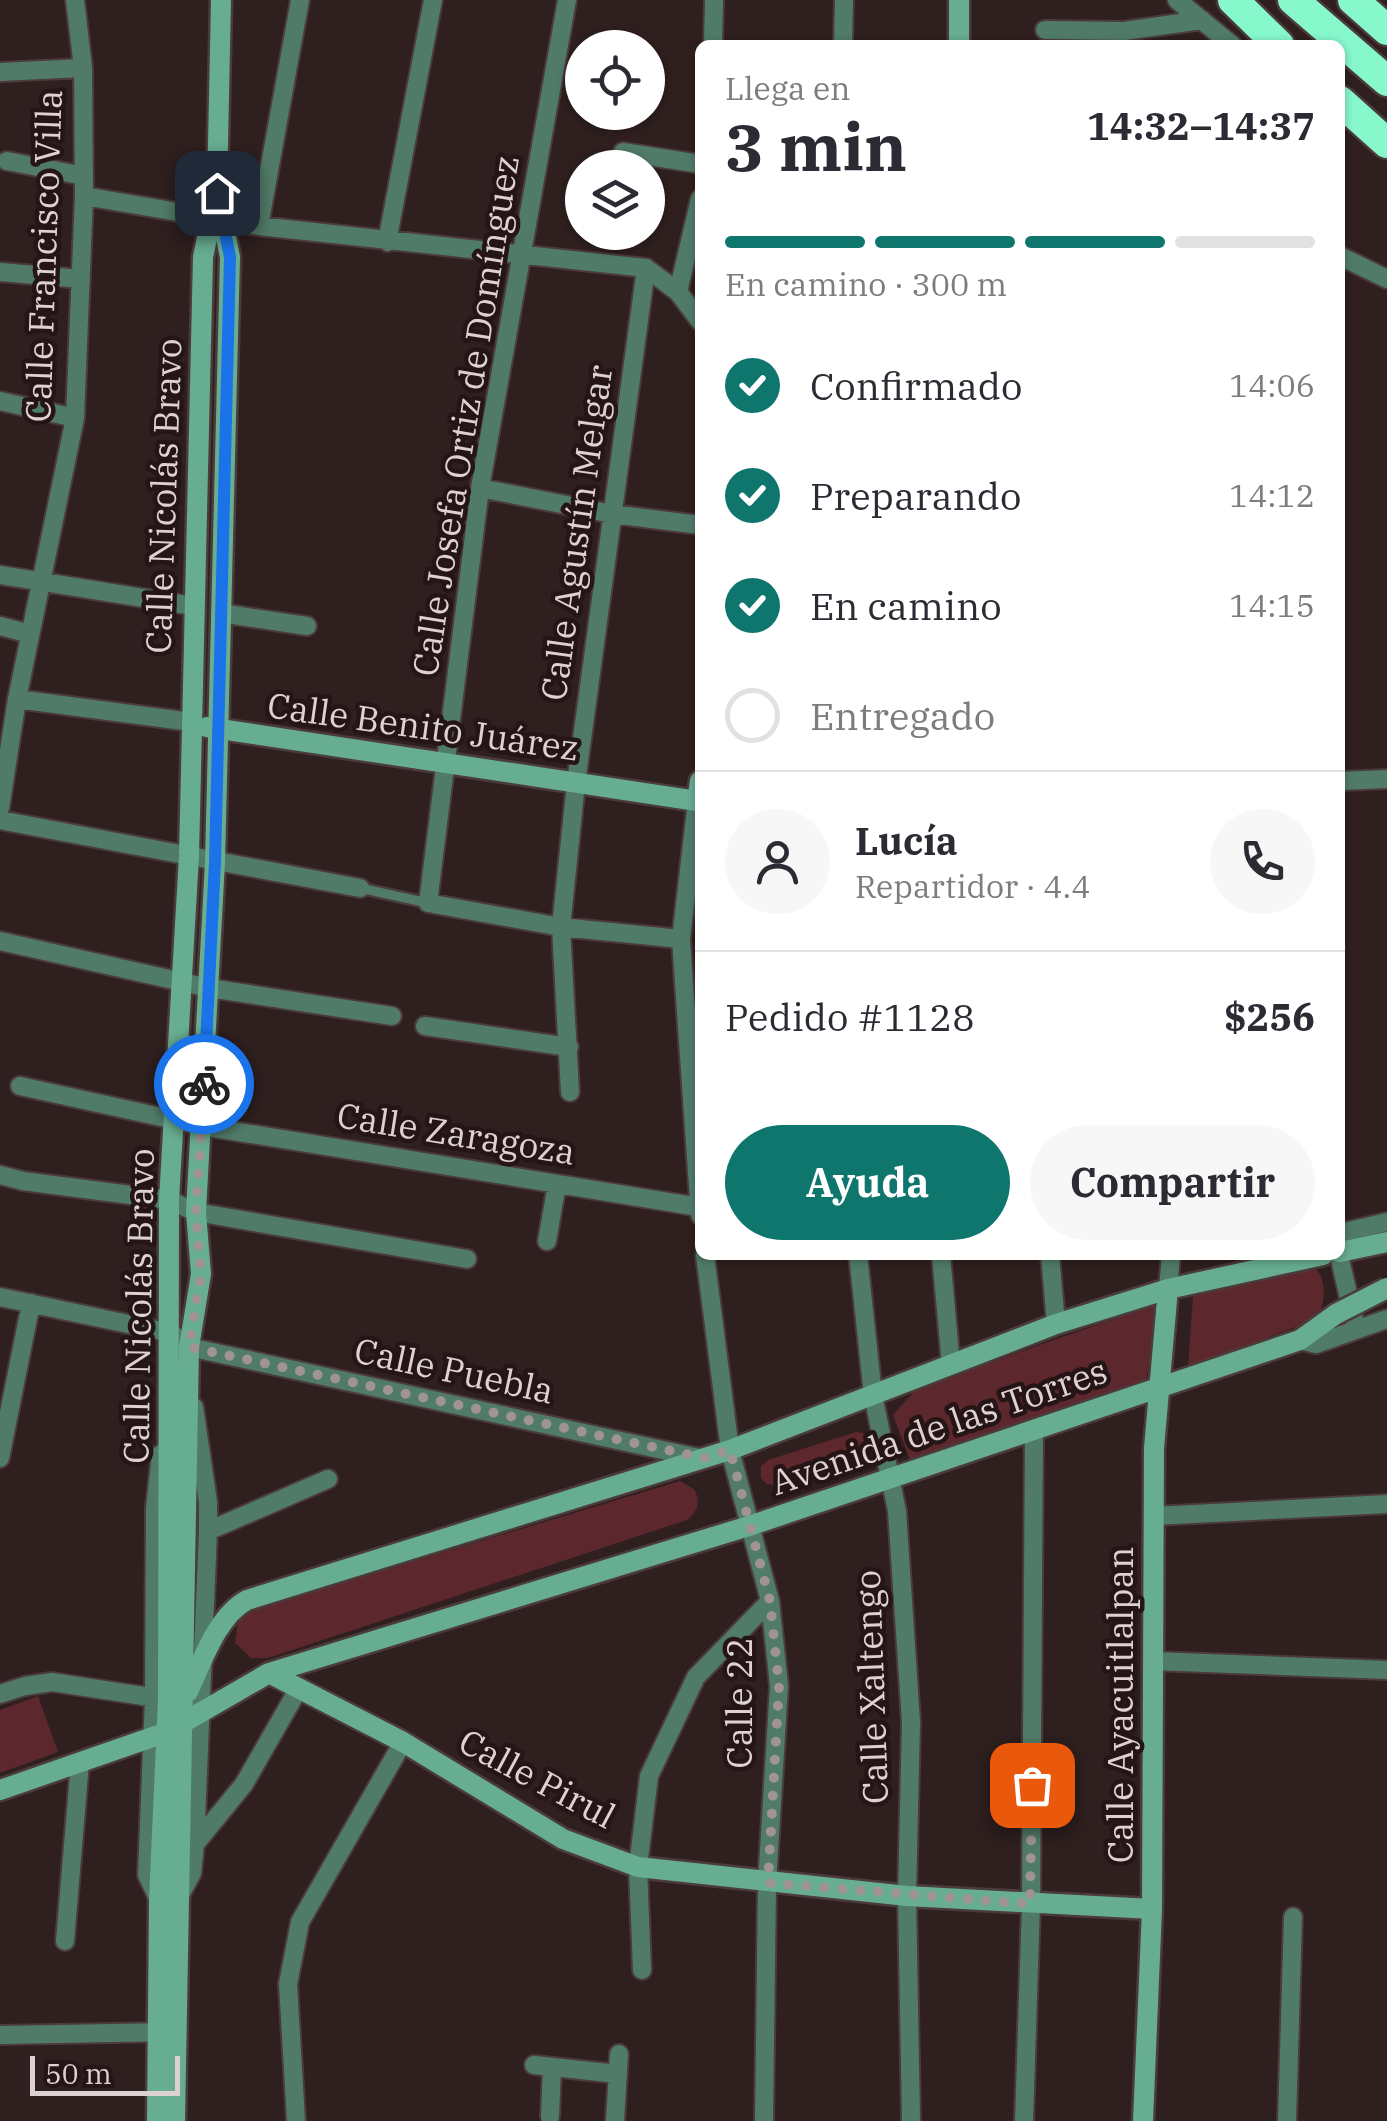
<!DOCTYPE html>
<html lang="es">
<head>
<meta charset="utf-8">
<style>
  body { margin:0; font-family:"IBM Plex Serif",serif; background:#f7f7f7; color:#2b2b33; height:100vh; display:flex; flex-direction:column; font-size:38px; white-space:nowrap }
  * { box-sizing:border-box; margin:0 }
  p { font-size:32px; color:#7c7c81 }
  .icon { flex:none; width:55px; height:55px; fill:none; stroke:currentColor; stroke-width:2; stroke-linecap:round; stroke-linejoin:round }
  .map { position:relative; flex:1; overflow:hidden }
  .sheet { position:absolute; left:695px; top:40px; width:650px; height:1220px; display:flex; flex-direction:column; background:#fff; border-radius:15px; box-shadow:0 2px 8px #0004 }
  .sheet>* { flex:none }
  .tools { position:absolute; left:565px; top:30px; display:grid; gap:20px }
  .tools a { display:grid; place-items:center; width:100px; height:100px; border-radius:50%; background:#fff; box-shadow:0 2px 8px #0004; font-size:50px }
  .scale { position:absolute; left:30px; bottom:25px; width:150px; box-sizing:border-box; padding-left:10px; border:5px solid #ddd1d1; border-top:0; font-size:28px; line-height:35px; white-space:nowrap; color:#ddd1d1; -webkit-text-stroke:8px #251516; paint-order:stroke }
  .pin { position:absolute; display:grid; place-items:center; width:85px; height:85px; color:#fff; margin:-42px; border-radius:20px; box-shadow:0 5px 15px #0006 }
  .courier { position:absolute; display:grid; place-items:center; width:100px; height:100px; margin:-50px; border:8px solid #1a73e8; border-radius:50%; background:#fff; color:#222; box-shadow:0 2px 12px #0007 }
  .overview em { font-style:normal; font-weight:700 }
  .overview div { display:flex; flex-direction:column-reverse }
  .overview { display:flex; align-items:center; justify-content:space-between; height:170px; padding:0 30px }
  h1 { font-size:65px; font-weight:700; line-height:75px }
  .bar { display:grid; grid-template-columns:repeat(4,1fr); gap:15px 10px; align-content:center; height:120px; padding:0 30px }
  .bar i { height:12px; border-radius:8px; background:#e1e1e2 }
  .bar .on { background:#0f766e }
  .bar p { grid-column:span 4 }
  .line { display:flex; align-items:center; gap:25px; padding:0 30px; border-top:2px solid #e1e1e2 }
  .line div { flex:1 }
  .round { display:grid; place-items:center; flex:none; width:105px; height:105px; border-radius:52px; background:#f7f7f7 }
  ol { padding:0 30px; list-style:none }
  li { display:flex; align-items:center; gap:30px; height:110px }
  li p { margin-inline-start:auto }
  li .icon { padding:10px; border-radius:50%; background:#0f766e; color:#fff; stroke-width:4 }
  li:last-child { color:#7c7c81 }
  li i { width:55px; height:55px; border:5px solid #e1e1e2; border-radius:50% }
  .button { display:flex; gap:20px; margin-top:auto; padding:20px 30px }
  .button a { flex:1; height:115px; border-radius:60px; background:#0f766e; color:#fff; font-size:40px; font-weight:700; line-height:115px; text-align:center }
  .button a+a { background:#f7f7f7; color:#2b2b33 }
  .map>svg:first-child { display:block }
  .green { fill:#5d282d }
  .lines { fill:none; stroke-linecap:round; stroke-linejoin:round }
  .lane-casing { stroke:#4b3b3b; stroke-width:14 }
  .street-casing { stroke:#4b3b3b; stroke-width:22 }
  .secondary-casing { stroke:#4b3b3b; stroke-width:25 }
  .highway-casing { stroke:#4b3b3b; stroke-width:35 }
  .lane { stroke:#517b69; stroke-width:9 }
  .street { stroke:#517b69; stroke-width:18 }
  .secondary { stroke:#67ad91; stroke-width:20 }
  .highway { stroke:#87f7cc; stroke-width:30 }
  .secondary-bridge-casing { stroke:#4b3b3b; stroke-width:25; stroke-linecap:butt }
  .secondary-bridge { stroke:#67ad91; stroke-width:20 }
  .done { stroke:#a09393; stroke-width:10; stroke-dasharray:0 18 }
  .route { stroke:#1a73e8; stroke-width:12 }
  .labels { text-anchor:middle; stroke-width:9; stroke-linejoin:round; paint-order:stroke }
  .street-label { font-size:35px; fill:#ddd1d1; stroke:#251516 }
</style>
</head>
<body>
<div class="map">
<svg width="1387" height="2121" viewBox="0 0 1387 2121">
  <rect width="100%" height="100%" fill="#2f1f1f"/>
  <path class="green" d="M1312,1264C1328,1280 1326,1300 1317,1319L1188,1368L1193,1296Z
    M1157,1304L1146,1384L912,1465L893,1415L917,1388Z
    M856,1432L863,1433L870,1441L869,1452L863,1457L776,1485L767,1484L761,1478V1466L768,1460Z
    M680,1481L694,1489C701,1501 698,1512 687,1520L268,1658H251L235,1643L238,1621L253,1610Z
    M38,1696L58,1752L0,1773V1710Z"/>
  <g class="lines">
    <defs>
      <path id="lane" d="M360,888L428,903"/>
      <path id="street" d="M567,0L480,488L428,903L561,927L681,939
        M1177,0L1232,45
        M1045,30L1124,31L1202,20
        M713,45L714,0
        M843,45L844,0
        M0,72L83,68
        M623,152L700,164
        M7,161L84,176
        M84,196L259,226L646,268L678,292L700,321
        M259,226L300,0
        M387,242L433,0
        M1340,256L1387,279
        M0,272L81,279
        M678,292L700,199
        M0,401L75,418
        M480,488L612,514L700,525
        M0,575L193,606
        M220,613L307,626
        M0,626L30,634
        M17,699L191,722
        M1340,781L1387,779
        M0,808L17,699L75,418L84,196L83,68L75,0
        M0,820L360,888
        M0,941L209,988L392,1016
        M425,1026L569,1047
        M20,1086L202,1126L699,1207
        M570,1092L561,927L576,783L646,268
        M0,1175L23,1181L169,1200L196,1212L467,1259
        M700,1215L681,939L697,801H700
        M1340,1233L1387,1222
        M547,1241L557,1184
        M705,1255L730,1450L770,1601L779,1686L767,1883L764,2121
        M858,1255L873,1395L897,1511L911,1722L907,1896L911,2121
        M941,1255L951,1365
        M1050,1255L1056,1324
        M1339,1255L1354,1320
        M1168,1289L1171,1255
        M0,1297L171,1333L189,1347L704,1459
        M1300,1340L1316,1344L1387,1319
        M0,1458L31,1303
        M1154,1516L1387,1504
        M208,1531L328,1479
        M1153,1661L1387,1670
        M0,1694L25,1686L52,1682L163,1699
        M195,1844L244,1784L299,1688
        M179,1897L192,1873L195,1844L208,1531V1502L194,1407
        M159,1900L147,1875L154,1698L155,1508L161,1454
        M65,1941L80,1762
        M642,1970L638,1867L649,1776L696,1677L770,1601
        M0,2035L170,2032
        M534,2065L618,2074
        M550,2116L552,2067
        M296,2121L288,1984L300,1922L403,1742
        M615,2121L619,2054
        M1024,2121L1031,1904L1034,1429
        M1287,2121L1293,1917"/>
      <path id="secondary" d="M959,45V0
        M207,727L697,801L700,781
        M1340,1252L1387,1242
        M269,1673L403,1742L563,1839L638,1867L907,1896L1152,1909
        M188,1692C202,1662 217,1616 247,1600L730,1450L1056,1324L1168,1289L1323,1255
        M0,1790L167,1732L269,1673L749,1526L1300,1340L1336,1314
        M157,2121L159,1900L168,1700L169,1200L189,856L203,257L216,195
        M175,2121L189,1347L201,1274L196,1212L215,862L230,257L217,193L221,0
        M1143,2121L1152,1909L1154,1448L1168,1289"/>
      <path id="highway" d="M1233,0L1279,45
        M1293,0L1387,81
        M1353,0L1387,30
        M1340,101L1387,143"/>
    </defs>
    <use href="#lane" class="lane-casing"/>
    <use href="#street" class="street-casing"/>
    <use href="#secondary" class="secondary-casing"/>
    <use href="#highway" class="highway-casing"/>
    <use href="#lane" class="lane"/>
    <use href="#street" class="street"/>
    <use href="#secondary" class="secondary"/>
    <use href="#highway" class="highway"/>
    <defs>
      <path id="secondary-bridge" d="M1336,1314L1387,1288"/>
    </defs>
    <use href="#secondary-bridge" class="secondary-bridge-casing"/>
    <use href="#secondary-bridge" class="secondary-bridge"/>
  </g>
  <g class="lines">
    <path class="done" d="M204,1084L196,1212L201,1274L189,1347L704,1458L730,1450L770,1601L779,1686L768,1883L1030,1904L1032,1785"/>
    <path class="route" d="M204,1084L215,862L230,257L217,193"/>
  </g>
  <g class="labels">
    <g class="street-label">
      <text transform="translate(44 256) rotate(-88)" y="12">Calle Francisco Villa</text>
      <text transform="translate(466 416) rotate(-81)" y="12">Calle Josefa Ortiz de Domínguez</text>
      <text transform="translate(164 496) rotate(-88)" y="12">Calle Nicolás Bravo</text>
      <text transform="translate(577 533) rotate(-82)" y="12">Calle Agustín Melgar</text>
      <text transform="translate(423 727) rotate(8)" y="12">Calle Benito Juárez</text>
      <text transform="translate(456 1134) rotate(9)" y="12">Calle Zaragoza</text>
      <text transform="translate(139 1306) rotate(-89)" y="12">Calle Nicolás Bravo</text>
      <text transform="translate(454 1371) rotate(12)" y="12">Calle Puebla</text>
      <text transform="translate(939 1427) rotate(-19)" y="12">Avenida de las Torres</text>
      <text transform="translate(872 1687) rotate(-92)" y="12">Calle Xaltengo</text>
      <text transform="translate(740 1703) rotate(-90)" y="12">Calle 22</text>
      <text transform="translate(1121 1705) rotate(-90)" y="12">Calle Ayacuitlalpan</text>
      <text transform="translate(537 1779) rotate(28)" y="12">Calle Pirul</text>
    </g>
  </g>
</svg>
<div class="tools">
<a><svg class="icon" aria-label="locate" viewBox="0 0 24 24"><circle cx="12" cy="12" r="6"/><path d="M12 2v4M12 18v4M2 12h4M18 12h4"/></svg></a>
<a><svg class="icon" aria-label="layers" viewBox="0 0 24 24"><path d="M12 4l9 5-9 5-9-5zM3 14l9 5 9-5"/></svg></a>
</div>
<div class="scale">50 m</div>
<div class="pin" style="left:1032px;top:1785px;background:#ea580c"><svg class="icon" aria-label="bag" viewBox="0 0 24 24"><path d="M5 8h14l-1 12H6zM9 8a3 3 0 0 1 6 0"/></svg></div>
<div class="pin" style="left:217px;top:193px;background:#1f2937"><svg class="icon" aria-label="home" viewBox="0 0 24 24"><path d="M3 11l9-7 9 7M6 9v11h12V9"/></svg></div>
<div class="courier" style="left:204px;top:1084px"><svg class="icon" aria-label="bike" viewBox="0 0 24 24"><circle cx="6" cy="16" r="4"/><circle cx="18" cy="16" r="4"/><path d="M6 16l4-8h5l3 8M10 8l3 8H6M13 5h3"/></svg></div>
<section class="sheet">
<div class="overview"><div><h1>3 min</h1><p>Llega en</p></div><em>14:32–14:37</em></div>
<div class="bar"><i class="on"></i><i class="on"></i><i class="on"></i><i></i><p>En camino · 300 m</p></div>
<ol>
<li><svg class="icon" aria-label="check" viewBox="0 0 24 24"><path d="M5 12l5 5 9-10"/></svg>Confirmado<p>14:06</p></li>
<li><svg class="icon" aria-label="check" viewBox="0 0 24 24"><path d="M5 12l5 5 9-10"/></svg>Preparando<p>14:12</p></li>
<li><svg class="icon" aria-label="check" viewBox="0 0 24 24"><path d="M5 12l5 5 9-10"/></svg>En camino<p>14:15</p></li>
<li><i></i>Entregado</li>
</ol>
<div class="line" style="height:180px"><a class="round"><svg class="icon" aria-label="person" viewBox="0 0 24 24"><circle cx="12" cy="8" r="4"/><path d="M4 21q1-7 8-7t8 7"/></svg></a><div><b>Lucía</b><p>Repartidor · 4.4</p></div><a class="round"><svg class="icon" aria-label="phone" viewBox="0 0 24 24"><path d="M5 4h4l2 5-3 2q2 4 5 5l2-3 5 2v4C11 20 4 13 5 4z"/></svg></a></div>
<div class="line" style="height:130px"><div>Pedido #1128</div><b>$256</b></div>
<div class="button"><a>Ayuda</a><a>Compartir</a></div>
</section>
</div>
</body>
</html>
